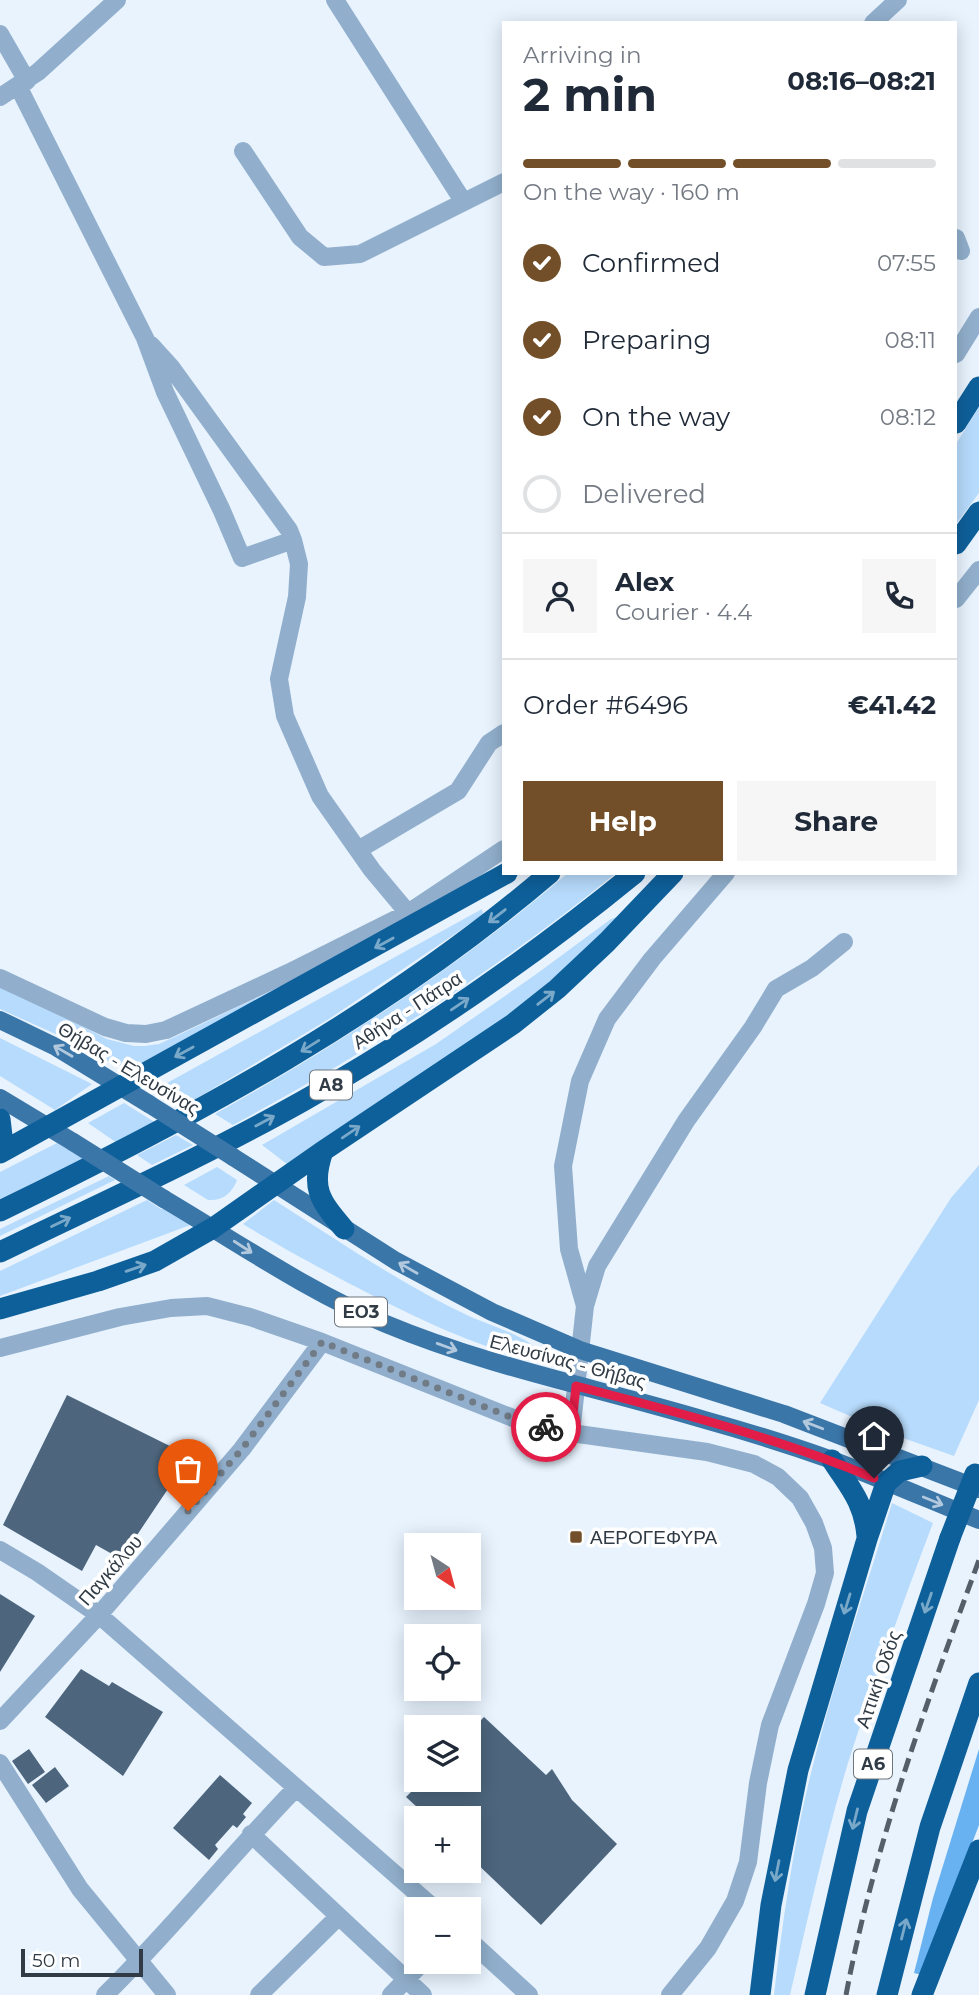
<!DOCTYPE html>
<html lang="en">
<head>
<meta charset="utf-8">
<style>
  body { margin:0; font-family:Montserrat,sans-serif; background:#f6f6f7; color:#1f2937; height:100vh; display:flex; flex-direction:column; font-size:26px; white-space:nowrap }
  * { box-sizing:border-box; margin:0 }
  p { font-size:23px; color:#747a83 }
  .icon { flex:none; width:38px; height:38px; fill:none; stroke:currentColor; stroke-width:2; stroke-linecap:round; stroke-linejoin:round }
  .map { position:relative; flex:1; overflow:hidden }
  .panel { position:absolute; left:502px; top:21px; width:455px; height:854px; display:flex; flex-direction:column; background:#fff; border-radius:0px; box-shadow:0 4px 18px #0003 }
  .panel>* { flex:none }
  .needle { width:46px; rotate:144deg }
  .buttons { position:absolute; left:404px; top:1533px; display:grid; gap:14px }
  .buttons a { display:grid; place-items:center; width:77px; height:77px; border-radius:0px; background:#fff; box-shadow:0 4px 18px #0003; font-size:35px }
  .scale { position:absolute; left:21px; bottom:18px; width:122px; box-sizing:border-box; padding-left:7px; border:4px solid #303b45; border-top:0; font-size:19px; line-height:24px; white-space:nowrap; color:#303b45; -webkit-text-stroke:5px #fff; paint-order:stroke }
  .pin { position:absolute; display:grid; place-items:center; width:60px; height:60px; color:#fff; margin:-72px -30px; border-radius:50% 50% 50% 0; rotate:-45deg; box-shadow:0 0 7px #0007 }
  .pin .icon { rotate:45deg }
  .courier { position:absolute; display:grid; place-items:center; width:70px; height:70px; margin:-35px; border:5px solid #e11d48; border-radius:50%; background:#fff; color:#222; box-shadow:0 2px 9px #0007 }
  .summary em { font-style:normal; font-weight:700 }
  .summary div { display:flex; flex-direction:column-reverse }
  .summary { display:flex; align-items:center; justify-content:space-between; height:119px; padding:0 21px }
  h1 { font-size:46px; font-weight:700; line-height:52px }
  .bar { display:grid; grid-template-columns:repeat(4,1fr); gap:10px 7px; align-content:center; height:84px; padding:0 21px }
  .bar i { height:9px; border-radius:5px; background:#e0e1e3 }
  .bar .current { background:#724f28 }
  .bar p { grid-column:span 4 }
  .line { display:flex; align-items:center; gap:18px; padding:0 21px; border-top:2px solid #e0e1e3 }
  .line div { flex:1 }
  .round { display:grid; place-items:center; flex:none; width:74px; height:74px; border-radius:0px; background:#f6f6f7 }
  ol { padding:0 21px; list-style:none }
  li { display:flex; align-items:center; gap:21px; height:77px }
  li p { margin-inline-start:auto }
  li .icon { padding:7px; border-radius:50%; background:#724f28; color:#fff; stroke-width:4 }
  li:last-child { color:#747a83 }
  li i { width:38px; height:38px; border:4px solid #e0e1e3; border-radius:50% }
  .action { display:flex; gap:14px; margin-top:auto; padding:14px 21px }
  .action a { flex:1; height:80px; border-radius:0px; background:#724f28; color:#fff; font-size:28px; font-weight:700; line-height:80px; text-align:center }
  .action a+a { background:#f6f6f7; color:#1f2937 }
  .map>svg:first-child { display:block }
  .green { fill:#b7dbfc }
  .forest { fill:#69b2f2 }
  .building { fill:#4d667d }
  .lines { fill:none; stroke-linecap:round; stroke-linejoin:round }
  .minor { stroke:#91afcc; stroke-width:18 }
  .major { stroke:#3b76a9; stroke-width:18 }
  .highway { stroke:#0e609b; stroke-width:21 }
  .rail { stroke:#545f69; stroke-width:5; stroke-dasharray:14 7; stroke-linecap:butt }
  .major-bridge { stroke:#3b76a9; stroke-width:18 }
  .highway-bridge { stroke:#0e609b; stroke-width:21 }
  .oneway { stroke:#7aa8c8 }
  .oneway2 { stroke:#b1c8dd }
  .done { stroke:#707b86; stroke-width:7; stroke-dasharray:0 12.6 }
  .route { stroke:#e11d48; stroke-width:9 }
  .poi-dot { fill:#724f28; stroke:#fff; stroke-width:2.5 }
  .labels { text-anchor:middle; stroke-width:7; stroke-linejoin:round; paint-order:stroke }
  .shield { fill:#fff; stroke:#6e767d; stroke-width:2 }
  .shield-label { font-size:18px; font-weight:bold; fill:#303b45 }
  .street-label { font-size:19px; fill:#303b45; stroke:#fff }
  .poi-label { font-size:19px; fill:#303b45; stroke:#fff; text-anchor:start }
</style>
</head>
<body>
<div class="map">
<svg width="979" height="1995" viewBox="0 0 979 1995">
  <rect width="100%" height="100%" fill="#e8f3fe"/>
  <path class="green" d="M979,407V493L956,524V444Z
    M568,873H616C497,970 368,1052 233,1125L215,1114C340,1044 459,966 568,873Z
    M482,909L483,913L480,917L329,1019L194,1100L167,1083Z
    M617,917L618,923L506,1019L287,1164L262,1145L436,1044L535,975L611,919Z
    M332,962L137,1065L124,1067L113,1064L71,1041L0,1009V985L107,1039L134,1046H145L159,1044L183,1033Z
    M0,1038L92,1084L55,1110L0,1076Z
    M124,1103L156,1123L117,1143L88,1123Z
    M176,1135L193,1145L152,1165L137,1155Z
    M57,1143L84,1159L0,1199V1172Z
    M979,1165V1400L954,1456L889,1433L820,1403L951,1198Z
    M217,1167L237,1180C232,1193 223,1201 208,1200L184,1185Z
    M109,1176L115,1180L0,1236V1229Z
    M147,1200L161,1209L169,1208L193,1224L0,1296V1271Z
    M274,1200C339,1241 402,1285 471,1317C487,1324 535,1339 540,1354C501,1372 285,1250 243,1224Z
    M892,1503L933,1523C903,1602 874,1682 848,1763C825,1839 808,1918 790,1995H774C780,1940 788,1886 798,1831C820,1720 859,1611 892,1503Z"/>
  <path class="forest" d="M979,1749V1825L922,1975L914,1973L933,1898Z"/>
  <path class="building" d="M67,1395L190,1456L121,1559L96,1545L82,1571L3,1525Z
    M0,1594L35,1616L0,1672Z
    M81,1669L109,1686L112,1682L163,1712L123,1776L45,1717Z
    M484,1717L546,1775L552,1769L572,1800L617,1844L541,1925L469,1856V1818H429L406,1797L423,1780H469V1732Z
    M29,1749L45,1772L28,1784L12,1761Z
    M55,1767L69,1786L46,1803L32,1785Z
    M220,1775L252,1803L243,1814L246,1817L237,1828L233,1825L215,1845L218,1849L209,1860L173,1828Z"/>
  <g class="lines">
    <path class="minor" d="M335,0L463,201
      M873,23L898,0
      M0,34L27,81
      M18,86L145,338L165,392L222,511L242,558L293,540L299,564L297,597L279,679L285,716L320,796L372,870L408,913
      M0,97L38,72L117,0
      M243,151L300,237L324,257L360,254L504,182
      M956,238L961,251
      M151,345L171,367L289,530L293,540
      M956,354L979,317
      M956,599L979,570
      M358,850L458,791L489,743L504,733
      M0,978L105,1027L126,1033L146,1034L166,1030L288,973L408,913L504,849
      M585,1306L569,1249L563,1166L580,1081L607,1019L652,959L726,873
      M0,1348L120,1317L171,1308L207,1306L250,1317L322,1342L528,1424L571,1433L707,1452L754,1464L778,1477L800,1498L814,1523L823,1548L825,1573L816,1604L770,1725L758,1783L748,1862L735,1901L708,1948L670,1995
      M571,1433L585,1306L597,1266L686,1121L753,1027L776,989L812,968L844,942
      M0,1550L37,1572L99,1615L435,1909
      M0,1721L99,1615L242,1449L322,1342
      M0,1763L80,1889L167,1995
      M251,1834L423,1995
      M469,1940L529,1995
      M105,1995C172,1929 231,1855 296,1788
      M259,1995L338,1917
      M391,1995L423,1962"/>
    <path class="major" d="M0,1020L56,1047L149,1104
      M0,1098L73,1142
      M233,1157L396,1261L492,1312L580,1350L784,1414L979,1489
      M164,1199C237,1242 307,1291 386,1324C489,1367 598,1388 705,1420C748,1432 790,1445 832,1460C881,1479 930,1500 979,1520"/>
    <path class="highway" d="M956,423L979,387
      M956,544L979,512
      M0,1119L2,1136L0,1145
      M323,1151C310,1188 320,1201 344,1229
      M0,1153L507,873
      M0,1211C194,1117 385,1014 550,873
      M0,1252C101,1203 205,1156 303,1101C420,1035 531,958 635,873
      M0,1309L98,1281L155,1261L213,1228L323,1151L513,1024L557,989L607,942L673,873
      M832,1460C850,1488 864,1502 867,1536
      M760,1995L771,1905L798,1770L867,1539L886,1483L900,1471L922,1466
      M815,1995L857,1811L950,1538
      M887,1995L930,1827L979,1683
      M922,1995L979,1850"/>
    <path class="rail" d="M846,1995C874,1846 927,1702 979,1560"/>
    <path class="major-bridge" d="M149,1104L233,1157
      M73,1142L164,1199"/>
    <path class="highway-bridge" d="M950,1538L975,1474"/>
  </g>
  <defs><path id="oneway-shaft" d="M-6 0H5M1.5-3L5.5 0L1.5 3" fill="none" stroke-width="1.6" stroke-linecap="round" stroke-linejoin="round" transform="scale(1.75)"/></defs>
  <g class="oneway">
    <use href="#oneway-shaft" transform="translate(497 916) rotate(142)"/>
    <use href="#oneway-shaft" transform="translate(384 943) rotate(151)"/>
    <use href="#oneway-shaft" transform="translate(546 998) rotate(-38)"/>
    <use href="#oneway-shaft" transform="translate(460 1004) rotate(-34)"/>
    <use href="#oneway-shaft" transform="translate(310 1046) rotate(148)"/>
    <use href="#oneway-shaft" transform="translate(184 1052) rotate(151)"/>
    <use href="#oneway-shaft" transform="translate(265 1121) rotate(-28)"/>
    <use href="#oneway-shaft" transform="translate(351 1132) rotate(-34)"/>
    <use href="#oneway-shaft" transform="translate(61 1222) rotate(-26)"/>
    <use href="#oneway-shaft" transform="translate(136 1268) rotate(-19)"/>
    <use href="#oneway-shaft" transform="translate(928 1603) rotate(109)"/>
    <use href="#oneway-shaft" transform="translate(847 1604) rotate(107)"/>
    <use href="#oneway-shaft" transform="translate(855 1819) rotate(104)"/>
    <use href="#oneway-shaft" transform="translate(777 1871) rotate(101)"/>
    <use href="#oneway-shaft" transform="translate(904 1929) rotate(-76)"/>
  </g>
  <g class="oneway2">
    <use href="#oneway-shaft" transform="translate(63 1051) rotate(-150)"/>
    <use href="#oneway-shaft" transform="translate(243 1247) rotate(33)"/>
    <use href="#oneway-shaft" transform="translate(408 1268) rotate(-150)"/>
    <use href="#oneway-shaft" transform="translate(447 1347) rotate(20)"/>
    <use href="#oneway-shaft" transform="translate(813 1425) rotate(-159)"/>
    <use href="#oneway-shaft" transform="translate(933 1501) rotate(22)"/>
  </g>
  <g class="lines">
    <path class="done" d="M188,1511L242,1449L322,1342L528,1424L546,1427"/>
    <path class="route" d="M546,1427L571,1433L576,1386C677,1412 778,1438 874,1478"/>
  </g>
  <rect class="poi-dot" x="569" y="1530" width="14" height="14" rx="3.5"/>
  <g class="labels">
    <g class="shield">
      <rect x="310" y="1070.5" width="42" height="29" rx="5"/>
      <rect x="335" y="1297.5" width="52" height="29" rx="5"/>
      <rect x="854" y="1749.5" width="38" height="29" rx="5"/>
    </g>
    <g class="shield-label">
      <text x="331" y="1091">Α8</text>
      <text x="361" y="1318">ΕΟ3</text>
      <text x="873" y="1770">Α6</text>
    </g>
    <g class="street-label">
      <text transform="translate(407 1010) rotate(-33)" y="7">Αθήνα - Πάτρα</text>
      <text transform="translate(129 1068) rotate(31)" y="7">Θήβας - Ελευσίνας</text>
      <text transform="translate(568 1361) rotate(15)" y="7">Ελευσίνας - Θήβας</text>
      <text transform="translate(110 1570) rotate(-49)" y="7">Παγκάλου</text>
      <text transform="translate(878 1679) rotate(-71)" y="7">Αττική Οδός</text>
    </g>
    <g class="poi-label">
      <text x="590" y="1544">ΑΕΡΟΓΕΦΥΡΑ</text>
    </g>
  </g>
</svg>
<div class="buttons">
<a><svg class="needle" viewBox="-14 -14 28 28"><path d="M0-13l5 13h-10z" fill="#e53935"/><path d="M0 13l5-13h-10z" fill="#747a83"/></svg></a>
<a><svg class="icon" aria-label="locate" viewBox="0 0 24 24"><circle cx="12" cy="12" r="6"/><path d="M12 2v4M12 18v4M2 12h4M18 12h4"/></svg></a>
<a><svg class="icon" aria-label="layers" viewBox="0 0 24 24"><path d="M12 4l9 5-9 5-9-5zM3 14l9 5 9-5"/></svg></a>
<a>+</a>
<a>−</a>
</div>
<div class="scale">50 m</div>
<div class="pin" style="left:188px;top:1511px;background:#ea580c"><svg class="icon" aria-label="bag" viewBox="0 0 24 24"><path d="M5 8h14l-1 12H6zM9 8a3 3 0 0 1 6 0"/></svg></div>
<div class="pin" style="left:874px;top:1478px;background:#1f2937"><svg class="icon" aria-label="home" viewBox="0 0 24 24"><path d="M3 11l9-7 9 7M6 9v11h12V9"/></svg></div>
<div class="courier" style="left:546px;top:1427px"><svg class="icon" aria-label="bike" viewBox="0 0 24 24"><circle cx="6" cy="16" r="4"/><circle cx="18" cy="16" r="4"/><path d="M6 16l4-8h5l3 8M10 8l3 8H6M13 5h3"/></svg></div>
<section class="panel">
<div class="summary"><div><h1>2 min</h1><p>Arriving in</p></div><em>08:16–08:21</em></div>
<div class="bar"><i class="current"></i><i class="current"></i><i class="current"></i><i></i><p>On the way · 160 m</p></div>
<ol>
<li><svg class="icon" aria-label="check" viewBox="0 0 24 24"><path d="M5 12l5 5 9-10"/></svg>Confirmed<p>07:55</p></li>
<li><svg class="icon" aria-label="check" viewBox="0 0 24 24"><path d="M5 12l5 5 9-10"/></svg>Preparing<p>08:11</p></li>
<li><svg class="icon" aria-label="check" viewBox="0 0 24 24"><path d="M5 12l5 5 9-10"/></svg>On the way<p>08:12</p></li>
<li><i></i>Delivered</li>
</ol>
<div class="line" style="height:126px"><a class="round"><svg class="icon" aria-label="person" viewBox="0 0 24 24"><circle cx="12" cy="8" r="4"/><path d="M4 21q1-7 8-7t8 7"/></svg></a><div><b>Alex</b><p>Courier · 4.4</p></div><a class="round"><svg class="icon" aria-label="phone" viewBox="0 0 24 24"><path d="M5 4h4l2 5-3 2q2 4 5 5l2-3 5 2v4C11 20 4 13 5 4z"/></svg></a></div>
<div class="line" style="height:91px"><div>Order #6496</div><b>€41.42</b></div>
<div class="action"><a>Help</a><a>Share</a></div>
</section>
</div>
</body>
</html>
